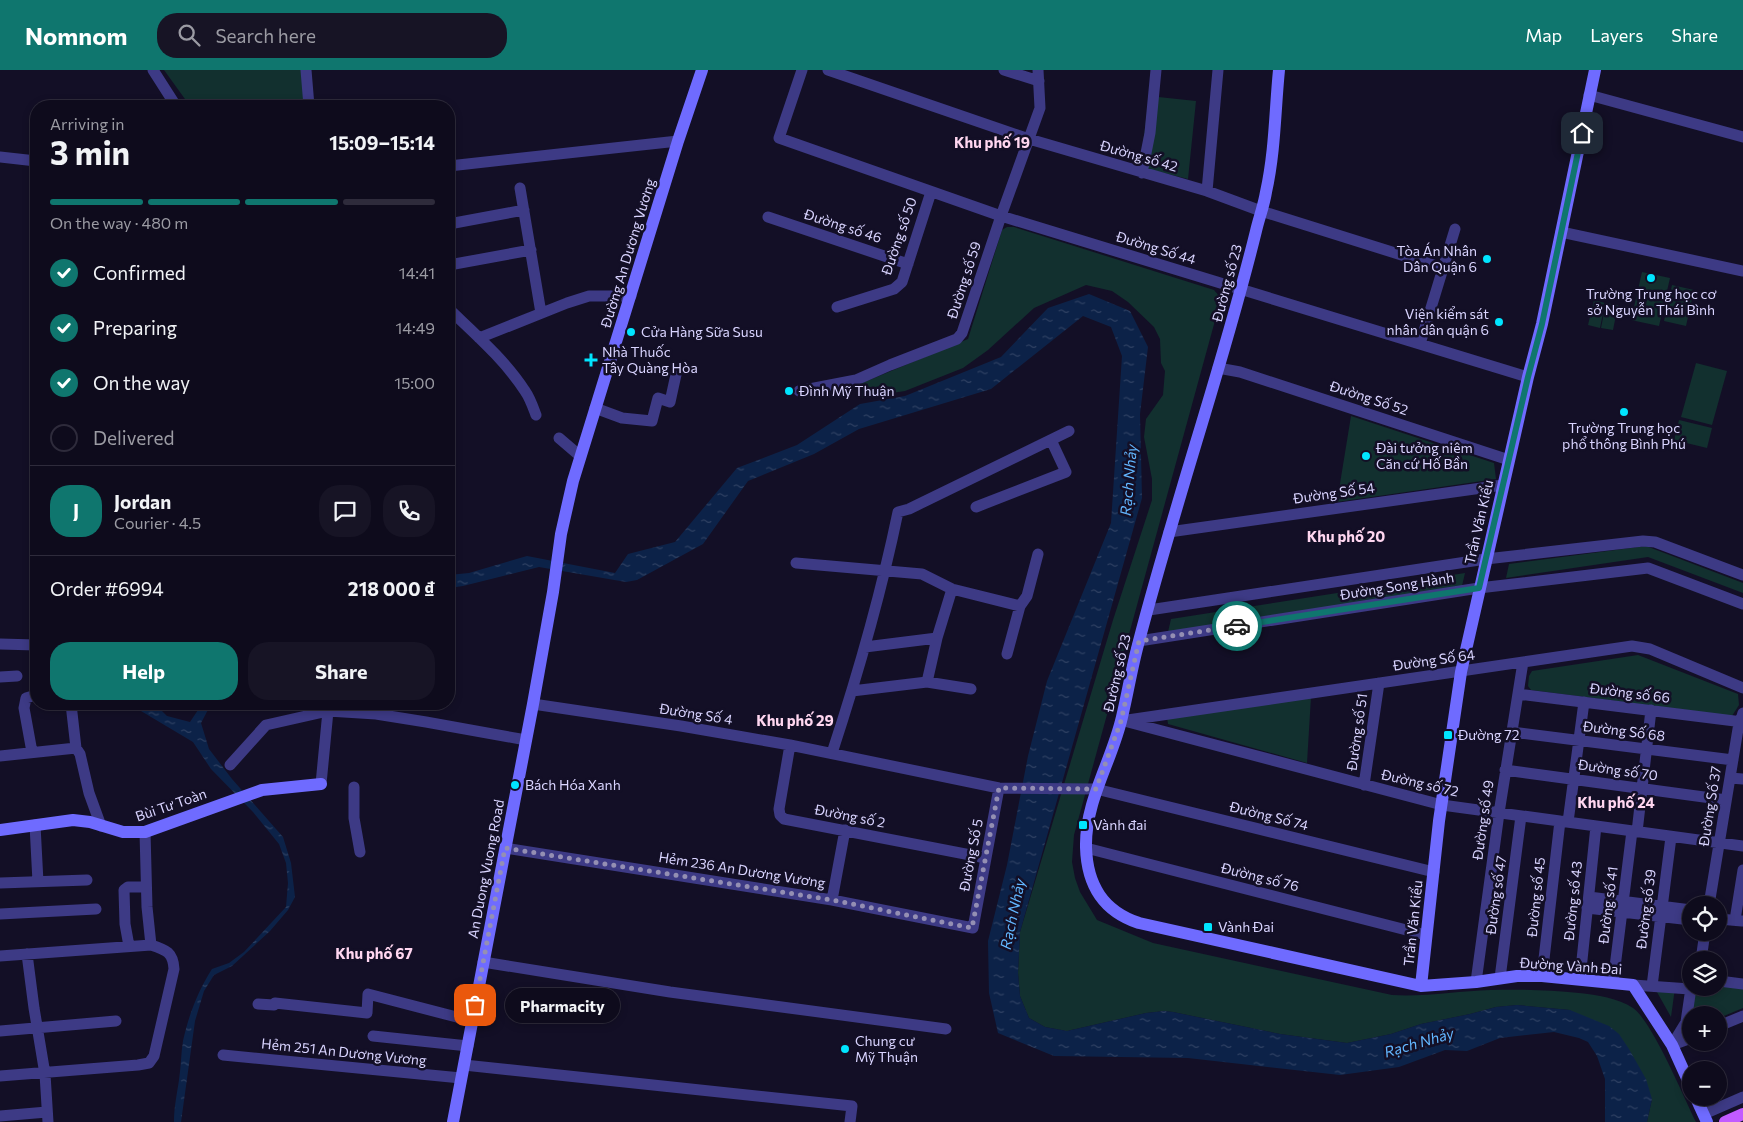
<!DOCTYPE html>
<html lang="en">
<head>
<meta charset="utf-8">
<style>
  body { margin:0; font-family:Commissioner,sans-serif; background:#171425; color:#f1f3f6; height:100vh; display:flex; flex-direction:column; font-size:19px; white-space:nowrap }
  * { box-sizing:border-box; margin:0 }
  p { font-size:16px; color:#9b9ba3 }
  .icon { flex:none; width:28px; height:28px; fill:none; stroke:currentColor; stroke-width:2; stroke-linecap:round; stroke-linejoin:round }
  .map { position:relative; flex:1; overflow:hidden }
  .drawer { position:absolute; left:30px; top:30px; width:425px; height:610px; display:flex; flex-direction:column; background:#0e0b1c; border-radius:20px; box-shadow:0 2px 8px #0003,0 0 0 1px #2e2b3b }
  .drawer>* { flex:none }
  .buttons { position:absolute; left:1682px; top:826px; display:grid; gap:10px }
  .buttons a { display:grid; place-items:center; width:45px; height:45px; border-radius:50%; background:#0e0b1c; box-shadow:0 2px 8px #0003,0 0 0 1px #2e2b3b; font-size:25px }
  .pin { position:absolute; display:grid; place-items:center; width:42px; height:42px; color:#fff; margin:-21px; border-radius:10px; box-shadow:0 2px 8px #0006 }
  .courier { position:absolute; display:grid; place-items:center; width:50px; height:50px; margin:-25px; border:4px solid #0f766e; border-radius:50%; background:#fff; color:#222; box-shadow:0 1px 6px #0007 }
  .bubble { position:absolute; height:35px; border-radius:18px; background:#0e0b1c; box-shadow:0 2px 8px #0003,0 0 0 1px #2e2b3b; font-size:16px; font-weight:700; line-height:35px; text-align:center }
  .overview em { font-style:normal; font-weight:700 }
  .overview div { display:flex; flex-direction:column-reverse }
  .overview { display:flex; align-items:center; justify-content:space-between; height:85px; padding:0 20px }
  h1 { font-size:32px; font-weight:700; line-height:38px }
  .bar { display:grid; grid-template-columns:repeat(4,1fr); gap:8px 5px; align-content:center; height:60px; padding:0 20px }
  .bar i { height:6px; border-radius:4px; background:#2e2b3b }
  .bar .current { background:#0f766e }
  .bar p { grid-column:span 4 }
  .line { display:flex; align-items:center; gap:12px; padding:0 20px; border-top:1px solid #2e2b3b }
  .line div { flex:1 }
  .round { display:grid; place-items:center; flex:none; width:52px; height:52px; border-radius:20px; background:#171425 }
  ol { padding:0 20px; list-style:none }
  li { display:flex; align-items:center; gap:15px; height:55px }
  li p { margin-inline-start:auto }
  li .icon { padding:5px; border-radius:50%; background:#0f766e; color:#fff; stroke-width:4 }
  li:last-child { color:#9b9ba3 }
  li i { width:28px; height:28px; border:2px solid #2e2b3b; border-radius:50% }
  .button { display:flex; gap:10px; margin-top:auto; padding:10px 20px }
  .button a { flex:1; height:58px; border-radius:20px; background:#0f766e; color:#fff; font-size:20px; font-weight:700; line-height:58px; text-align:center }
  .button a+a { background:#171425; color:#f1f3f6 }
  header { display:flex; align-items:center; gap:30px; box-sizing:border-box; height:70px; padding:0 25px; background:#0f766e; color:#fff }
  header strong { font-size:24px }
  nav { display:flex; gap:28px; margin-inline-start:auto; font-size:18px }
  .search { width:350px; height:45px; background:#171425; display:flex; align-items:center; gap:12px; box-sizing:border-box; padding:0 18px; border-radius:20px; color:#9b9ba3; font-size:19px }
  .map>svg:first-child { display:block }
  .green { fill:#12302f }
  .water { fill:url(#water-ripples) }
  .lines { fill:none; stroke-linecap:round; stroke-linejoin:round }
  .street { stroke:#3d3a85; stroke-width:11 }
  .secondary { stroke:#6f6bff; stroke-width:12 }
  .primary { stroke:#c25bff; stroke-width:12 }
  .done { stroke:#948fb3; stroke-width:5; stroke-dasharray:0 9 }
  .route { stroke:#0f766e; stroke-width:6 }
  .poi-dot { fill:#00e5ff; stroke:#130f26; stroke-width:2 }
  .labels { text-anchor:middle; stroke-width:5; stroke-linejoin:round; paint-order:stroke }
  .street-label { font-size:14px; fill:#d9d4ff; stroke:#130f26 }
  .poi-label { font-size:14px; fill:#d9d4ff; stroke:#130f26; text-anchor:start }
  .neighbourhood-label { font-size:15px; font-weight:bold; fill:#ffd6f0; stroke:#130f26 }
  .water-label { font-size:15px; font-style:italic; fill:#62b6ff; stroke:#130f26 }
</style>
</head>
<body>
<header>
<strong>Nomnom</strong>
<div class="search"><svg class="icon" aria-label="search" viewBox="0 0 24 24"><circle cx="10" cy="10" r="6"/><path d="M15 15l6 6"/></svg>Search here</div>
<nav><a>Map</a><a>Layers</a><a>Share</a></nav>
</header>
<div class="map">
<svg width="1743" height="1052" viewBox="0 0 1743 1052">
  <defs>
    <pattern id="water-ripples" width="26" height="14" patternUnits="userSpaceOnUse" patternTransform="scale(1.25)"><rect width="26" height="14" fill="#0c2248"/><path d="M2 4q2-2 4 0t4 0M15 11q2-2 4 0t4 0" fill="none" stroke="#2f4163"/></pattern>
  </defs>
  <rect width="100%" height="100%" fill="#130f26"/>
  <path class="green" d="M164,0H305V36H190Z
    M1149,26L1196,31L1188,109L1140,97Z
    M1007,157H1014L1214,220L1220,227L1219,236L1074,765L1072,792L1075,808L1080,822L1097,850L1153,873L1392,925C1425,927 1458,921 1491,920C1520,919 1549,920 1579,923C1597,925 1618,928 1633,938C1652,951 1684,1028 1696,1052H1647L1652,1029L1570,940L1517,935L1496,937L1470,944L1421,954L1391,964L1347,973L1280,964L1173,942L1164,941L1146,943L1067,961L1045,957L1029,948L1020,926L1018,903L1020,862L1113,550L1152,430V409L1144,367L1146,349L1163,325L1165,301L1161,293L1160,269L1154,257L1128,232L1112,221L1086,215L1034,238L988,280L963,298L905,321L859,328L855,316L968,269L1002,160Z
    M1642,202L1670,208L1659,256L1631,250Z
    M1672,215L1694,220L1686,256L1664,251Z
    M1594,230L1605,233L1600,258L1588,255Z
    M1606,233L1618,235L1613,260L1601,258Z
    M1696,293L1727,301L1712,355L1681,347Z
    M1351,346L1494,393L1496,409L1337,432Z
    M1679,350L1712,358L1707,378L1674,370Z
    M1646,476L1743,513V523L1648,487L1506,508L1509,494Z
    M1465,503L1462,516L1168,562L1171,549Z
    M1638,585L1738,624L1739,635L1732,646L1531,620L1528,616L1529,606L1532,601Z
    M1311,627L1307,693L1168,654L1167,647Z
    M1719,912L1743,916V938L1719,948V945H1691V959L1687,958L1693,918H1719Z
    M1653,915L1675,918L1671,947Z"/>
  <path class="water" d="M1089,224L1130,241L1148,277L1140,344L1142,428L1020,862L1018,903L1020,926L1029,948L1045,957L1067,961L1146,943L1164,941L1173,942L1280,964L1347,973L1391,964L1421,954L1470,944L1496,937L1517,935L1570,940L1609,956L1619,964L1629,979L1646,1009L1652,1029L1647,1052H1605V1009L1597,986L1588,972L1579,968L1554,962L1500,968L1467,981L1445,980L1399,997L1340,1005L1188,988L1054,986L998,963L989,923L988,871L1007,795L1028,686L1047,611L1111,453L1122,286L1111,257L1083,246L991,319L859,359L814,384L748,411L703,474L637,510L626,512L539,497L463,516L449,518V505L469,503L527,486L615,503L628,484L675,472L737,398L797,375L860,334L905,326L1001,287L1048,238Z
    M139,634H155L167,646L190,652L202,634H211L201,653L209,679L232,709L283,767L291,793L295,827L288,840L270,861L232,896L214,905L204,921L195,951L181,1052H174C174,1037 177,1024 179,1010C181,997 181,983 183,971C189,944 198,921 212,899L229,893L244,882L286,837L288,813L286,793L279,774L253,742L211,699L193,672L141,641Z"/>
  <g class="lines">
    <path class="street" d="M153,0L176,36
      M306,0L309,36
      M802,0L779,68L1001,146L1528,307
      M828,0L1029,69L1207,121L1261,141L1443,198
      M1004,0L1039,11
      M1589,25L1743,67
      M0,87L36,91
      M449,96L678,71
      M1142,103L1150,63L1156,0
      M520,118L541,243
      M1207,121L1218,0
      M768,147L908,194
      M449,154L524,140
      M1561,162L1743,201
      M449,195L531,180
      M837,237L894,219L902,212L931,122
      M449,239C475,264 505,290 525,321C530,328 533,337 536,345
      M479,268L567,233L589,226H631
      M1420,274L1455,159
      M1218,298L1240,302L1509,390
      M799,321L856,310L890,295L957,269L962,263L1001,146L1040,38L1038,0
      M595,338L622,348L652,351L658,328L670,332L677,300
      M559,368L580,386
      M976,437L1066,402L1051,370
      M1169,462L1503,415
      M796,493L922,504L952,519L1020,536
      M1149,540L1486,489L1643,471L1655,472L1743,505
      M1139,571L1479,518L1648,498L1743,534
      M0,574L36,575
      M865,577L937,568
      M1007,584L1020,536L1027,526L1038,484
      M0,607L17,606
      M927,612L937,568L952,519
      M852,621L927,612L971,619
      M1518,624L1743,652
      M71,634L76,678L80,684L89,723L101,756
      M533,634L681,656L790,675L999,718L1096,719L1434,802
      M1121,651L1632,576L1650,579L1743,618
      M1128,652L1442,735L1743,776
      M1512,662L1733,690
      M790,675L779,739L780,745L784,749L986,788
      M32,682L24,638L26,628L36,625
      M832,683C858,604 881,524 898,442L909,439L1069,361
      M0,686L76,678
      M230,695L266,655L328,641L376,644L426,652L526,670
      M1505,700L1726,730
      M1730,708L1743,709
      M321,714L328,641
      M1364,715L1379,613
      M354,717V748L360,782
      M1568,752L1584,632
      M35,755L38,812
      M145,762L147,837L151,875
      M1637,762L1651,640
      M505,778L832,830L973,858L999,718
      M1086,778L1426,865
      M0,813L87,810
      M1589,827L1691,840
      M832,830L845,760
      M1709,835L1738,659L1743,643
      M1587,838L1691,850
      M0,844L96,839
      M1719,849L1742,851
      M1735,850L1743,800
      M129,876L125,854L124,820L128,817H146
      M27,884L34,938L45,1004L48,1052
      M0,886L151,875C166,880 173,882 174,899L154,986L149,993L138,995L0,1006
      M1701,890L1705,862
      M483,892L670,922L946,959
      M1542,906L1560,751
      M1500,908L1521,746
      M1580,909L1596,756
      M1719,911L1743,914
      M1476,912L1499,743L1523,592
      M1613,913L1632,761
      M1633,915L1690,919
      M1652,916L1671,767
      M258,934L274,935L275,933L367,943L368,924L472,951
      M1719,956L1743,946
      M0,961L116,951
      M373,966L468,976
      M1672,975L1686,952L1691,918
      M1672,975L1691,968
      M223,985L461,1008
      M464,995L852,1036L850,1052
      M1704,1044L1743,1027
      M0,1046L47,1042"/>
    <path class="secondary" d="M1279,0C1275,40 1275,82 1266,122C1264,135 1259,148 1256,161C1240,226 1221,290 1202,353C1180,426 1158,498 1139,571C1132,596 1128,622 1122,647C1112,691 1085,731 1086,777C1087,815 1103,841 1139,853L1421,916L1476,912L1517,906H1542L1633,915L1672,975L1691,1017
      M0,760L73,750L90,752L123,762H145L262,720L321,714
      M1421,916L1439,751L1461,602L1528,307L1542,254L1595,0
      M1696,1028L1707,1052
      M453,1052L533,634L553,522L561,464L573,411L678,71L702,0"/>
    <path class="primary" d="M1725,1052L1743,1044"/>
  </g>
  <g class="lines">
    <path class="done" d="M475,935L505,778L832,830L972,858L999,718L1096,719L1121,651L1139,571L1237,556"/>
    <path class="route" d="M1237,556L1479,518L1528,307L1542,254L1582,63"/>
  </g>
  <g class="poi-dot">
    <circle cx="1487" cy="189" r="5"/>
    <circle cx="1651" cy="208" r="5"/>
    <circle cx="1499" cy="252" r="5"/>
    <circle cx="631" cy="262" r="5"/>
    <path d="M588.5 282.5h5v5h5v5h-5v5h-5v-5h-5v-5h5z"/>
    <circle cx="789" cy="321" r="5"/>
    <circle cx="1624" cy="342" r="5"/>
    <circle cx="1366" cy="386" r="5"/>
    <rect x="1443" y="660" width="10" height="10" rx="2.5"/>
    <circle cx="515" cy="715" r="5"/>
    <rect x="1078" y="750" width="10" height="10" rx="2.5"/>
    <rect x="1203" y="852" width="10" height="10" rx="2.5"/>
    <circle cx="845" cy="979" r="5"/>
  </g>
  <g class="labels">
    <g class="street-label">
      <text transform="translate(1139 86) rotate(16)" y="5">Đường số 42</text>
      <text transform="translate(843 156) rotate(18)" y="5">Đường số 46</text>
      <text transform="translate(899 166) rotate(-71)" y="5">Đường số 50</text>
      <text transform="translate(1156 178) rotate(17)" y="5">Đường Số 44</text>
      <text transform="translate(628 183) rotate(-73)" y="5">Đường An Dương Vương</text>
      <text transform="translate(964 210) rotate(-72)" y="5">Đường số 59</text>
      <text transform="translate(1227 213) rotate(-75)" y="5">Đường số 23</text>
      <text transform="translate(1369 328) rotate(18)" y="5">Đường Số 52</text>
      <text transform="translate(1334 423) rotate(-8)" y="5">Đường Số 54</text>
      <text transform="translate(1479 452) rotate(-77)" y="5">Trần Văn Kiểu</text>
      <text transform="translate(1397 516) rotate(-9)" y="5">Đường Song Hành</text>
      <text transform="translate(1434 590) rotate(-8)" y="5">Đường Số 64</text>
      <text transform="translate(1117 603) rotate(-77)" y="5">Đường số 23</text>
      <text transform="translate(1630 623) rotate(7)" y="5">Đường số 66</text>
      <text transform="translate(696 644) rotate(9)" y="5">Đường Số 4</text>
      <text transform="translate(1624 661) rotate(7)" y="5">Đường Số 68</text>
      <text transform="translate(1357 662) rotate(-82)" y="5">Đường số 51</text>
      <text transform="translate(1618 700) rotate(8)" y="5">Đường số 70</text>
      <text transform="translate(1420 713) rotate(13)" y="5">Đường số 72</text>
      <text transform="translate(171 735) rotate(-19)" y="5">Bùi Tư Toàn</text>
      <text transform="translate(1710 736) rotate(-81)" y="5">Đường Số 37</text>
      <text transform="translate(850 746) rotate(11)" y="5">Đường số 2</text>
      <text transform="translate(1269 746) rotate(14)" y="5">Đường Số 74</text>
      <text transform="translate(1483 750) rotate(-82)" y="5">Đường số 49</text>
      <text transform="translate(971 785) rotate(-79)" y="5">Đường Số 5</text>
      <text transform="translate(486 799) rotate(-79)" y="5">An Duong Vuong Road</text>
      <text transform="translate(742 800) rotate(9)" y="5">Hẻm 236 An Dương Vương</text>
      <text transform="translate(1260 807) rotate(14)" y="5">Đường số 76</text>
      <text transform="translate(1496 825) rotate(-82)" y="5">Đường số 47</text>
      <text transform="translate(1536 827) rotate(-84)" y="5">Đường số 45</text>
      <text transform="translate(1573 831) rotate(-84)" y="5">Đường số 43</text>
      <text transform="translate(1608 835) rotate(-83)" y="5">Đường số 41</text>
      <text transform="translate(1646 839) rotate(-83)" y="5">Đường số 39</text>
      <text transform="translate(1413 853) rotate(-84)" y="5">Trần Văn Kiểu</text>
      <text transform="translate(1571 896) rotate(4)" y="5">Đường Vành Đai</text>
      <text transform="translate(344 982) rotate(6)" y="5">Hẻm 251 An Dương Vương</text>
    </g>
    <g class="poi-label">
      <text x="1477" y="186" text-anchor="end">Tòa Án Nhân<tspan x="1477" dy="16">Dân Quận 6</tspan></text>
      <text x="1651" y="229" text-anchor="middle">Trường Trung học cơ<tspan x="1651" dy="16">sở Nguyễn Thái Bình</tspan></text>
      <text x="1489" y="249" text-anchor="end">Viện kiểm sát<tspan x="1489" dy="16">nhân dân quận 6</tspan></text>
      <text x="641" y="267">Cửa Hàng Sữa Susu</text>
      <text x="602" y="287">Nhà Thuốc<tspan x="602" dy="16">Tây Quàng Hòa</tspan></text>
      <text x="799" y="326">Đình Mỹ Thuận</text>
      <text x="1624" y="363" text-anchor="middle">Trường Trung học<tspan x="1624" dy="16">phổ thông Bình Phú</tspan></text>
      <text x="1376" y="383">Đài tưởng niệm<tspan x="1376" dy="16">Căn cứ Hố Bần</tspan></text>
      <text x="1458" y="670">Đường 72</text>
      <text x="525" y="720">Bách Hóa Xanh</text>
      <text x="1093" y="760">Vành đai</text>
      <text x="1218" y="862">Vành Đai</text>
      <text x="855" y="976">Chung cư<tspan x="855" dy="16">Mỹ Thuận</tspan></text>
    </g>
    <g class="neighbourhood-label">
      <text x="992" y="78">Khu phố 19</text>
      <text x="1346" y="472">Khu phố 20</text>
      <text x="795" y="656">Khu phố 29</text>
      <text x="1616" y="738">Khu phố 24</text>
      <text x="374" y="889">Khu phố 67</text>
    </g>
    <g class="water-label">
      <text transform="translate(1129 410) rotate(-85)" y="5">Rạch Nhảy</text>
      <text transform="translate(1013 844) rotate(-78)" y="5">Rạch Nhảy</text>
      <text transform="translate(1419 973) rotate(-16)" y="5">Rạch Nhảy</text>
    </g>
  </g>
</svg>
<div class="buttons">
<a><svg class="icon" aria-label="locate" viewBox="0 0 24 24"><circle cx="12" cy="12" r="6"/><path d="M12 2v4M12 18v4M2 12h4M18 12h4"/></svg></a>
<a><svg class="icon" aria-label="layers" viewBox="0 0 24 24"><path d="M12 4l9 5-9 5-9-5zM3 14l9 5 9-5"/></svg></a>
<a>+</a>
<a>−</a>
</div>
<div class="pin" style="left:475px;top:935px;background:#ea580c"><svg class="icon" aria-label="bag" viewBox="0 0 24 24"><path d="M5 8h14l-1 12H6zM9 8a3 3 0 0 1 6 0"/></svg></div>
<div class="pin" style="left:1582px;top:63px;background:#1f2937"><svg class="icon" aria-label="home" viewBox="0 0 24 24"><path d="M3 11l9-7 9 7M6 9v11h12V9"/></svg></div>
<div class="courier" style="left:1237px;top:556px"><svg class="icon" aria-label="car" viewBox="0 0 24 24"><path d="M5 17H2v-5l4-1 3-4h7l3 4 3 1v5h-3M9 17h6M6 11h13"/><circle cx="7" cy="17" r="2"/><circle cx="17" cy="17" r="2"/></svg></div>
<div class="bubble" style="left:505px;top:918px;width:115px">Pharmacity</div>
<section class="drawer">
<div class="overview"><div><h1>3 min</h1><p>Arriving in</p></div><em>15:09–15:14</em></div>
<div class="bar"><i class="current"></i><i class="current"></i><i class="current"></i><i></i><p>On the way · 480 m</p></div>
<ol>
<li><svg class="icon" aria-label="check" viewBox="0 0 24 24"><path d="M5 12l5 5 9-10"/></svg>Confirmed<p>14:41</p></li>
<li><svg class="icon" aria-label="check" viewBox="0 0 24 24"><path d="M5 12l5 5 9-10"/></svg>Preparing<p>14:49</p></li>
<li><svg class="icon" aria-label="check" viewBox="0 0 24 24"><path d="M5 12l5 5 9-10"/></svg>On the way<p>15:00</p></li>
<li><i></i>Delivered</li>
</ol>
<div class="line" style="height:90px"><b class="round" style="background:#0f766e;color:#fff">J</b><div><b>Jordan</b><p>Courier · 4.5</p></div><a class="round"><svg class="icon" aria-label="chat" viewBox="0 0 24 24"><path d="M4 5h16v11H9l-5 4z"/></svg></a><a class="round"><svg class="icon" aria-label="phone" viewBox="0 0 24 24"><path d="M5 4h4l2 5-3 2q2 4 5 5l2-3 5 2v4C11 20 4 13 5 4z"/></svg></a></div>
<div class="line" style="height:65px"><div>Order #6994</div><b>218 000 ₫</b></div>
<div class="button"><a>Help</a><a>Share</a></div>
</section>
</div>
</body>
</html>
